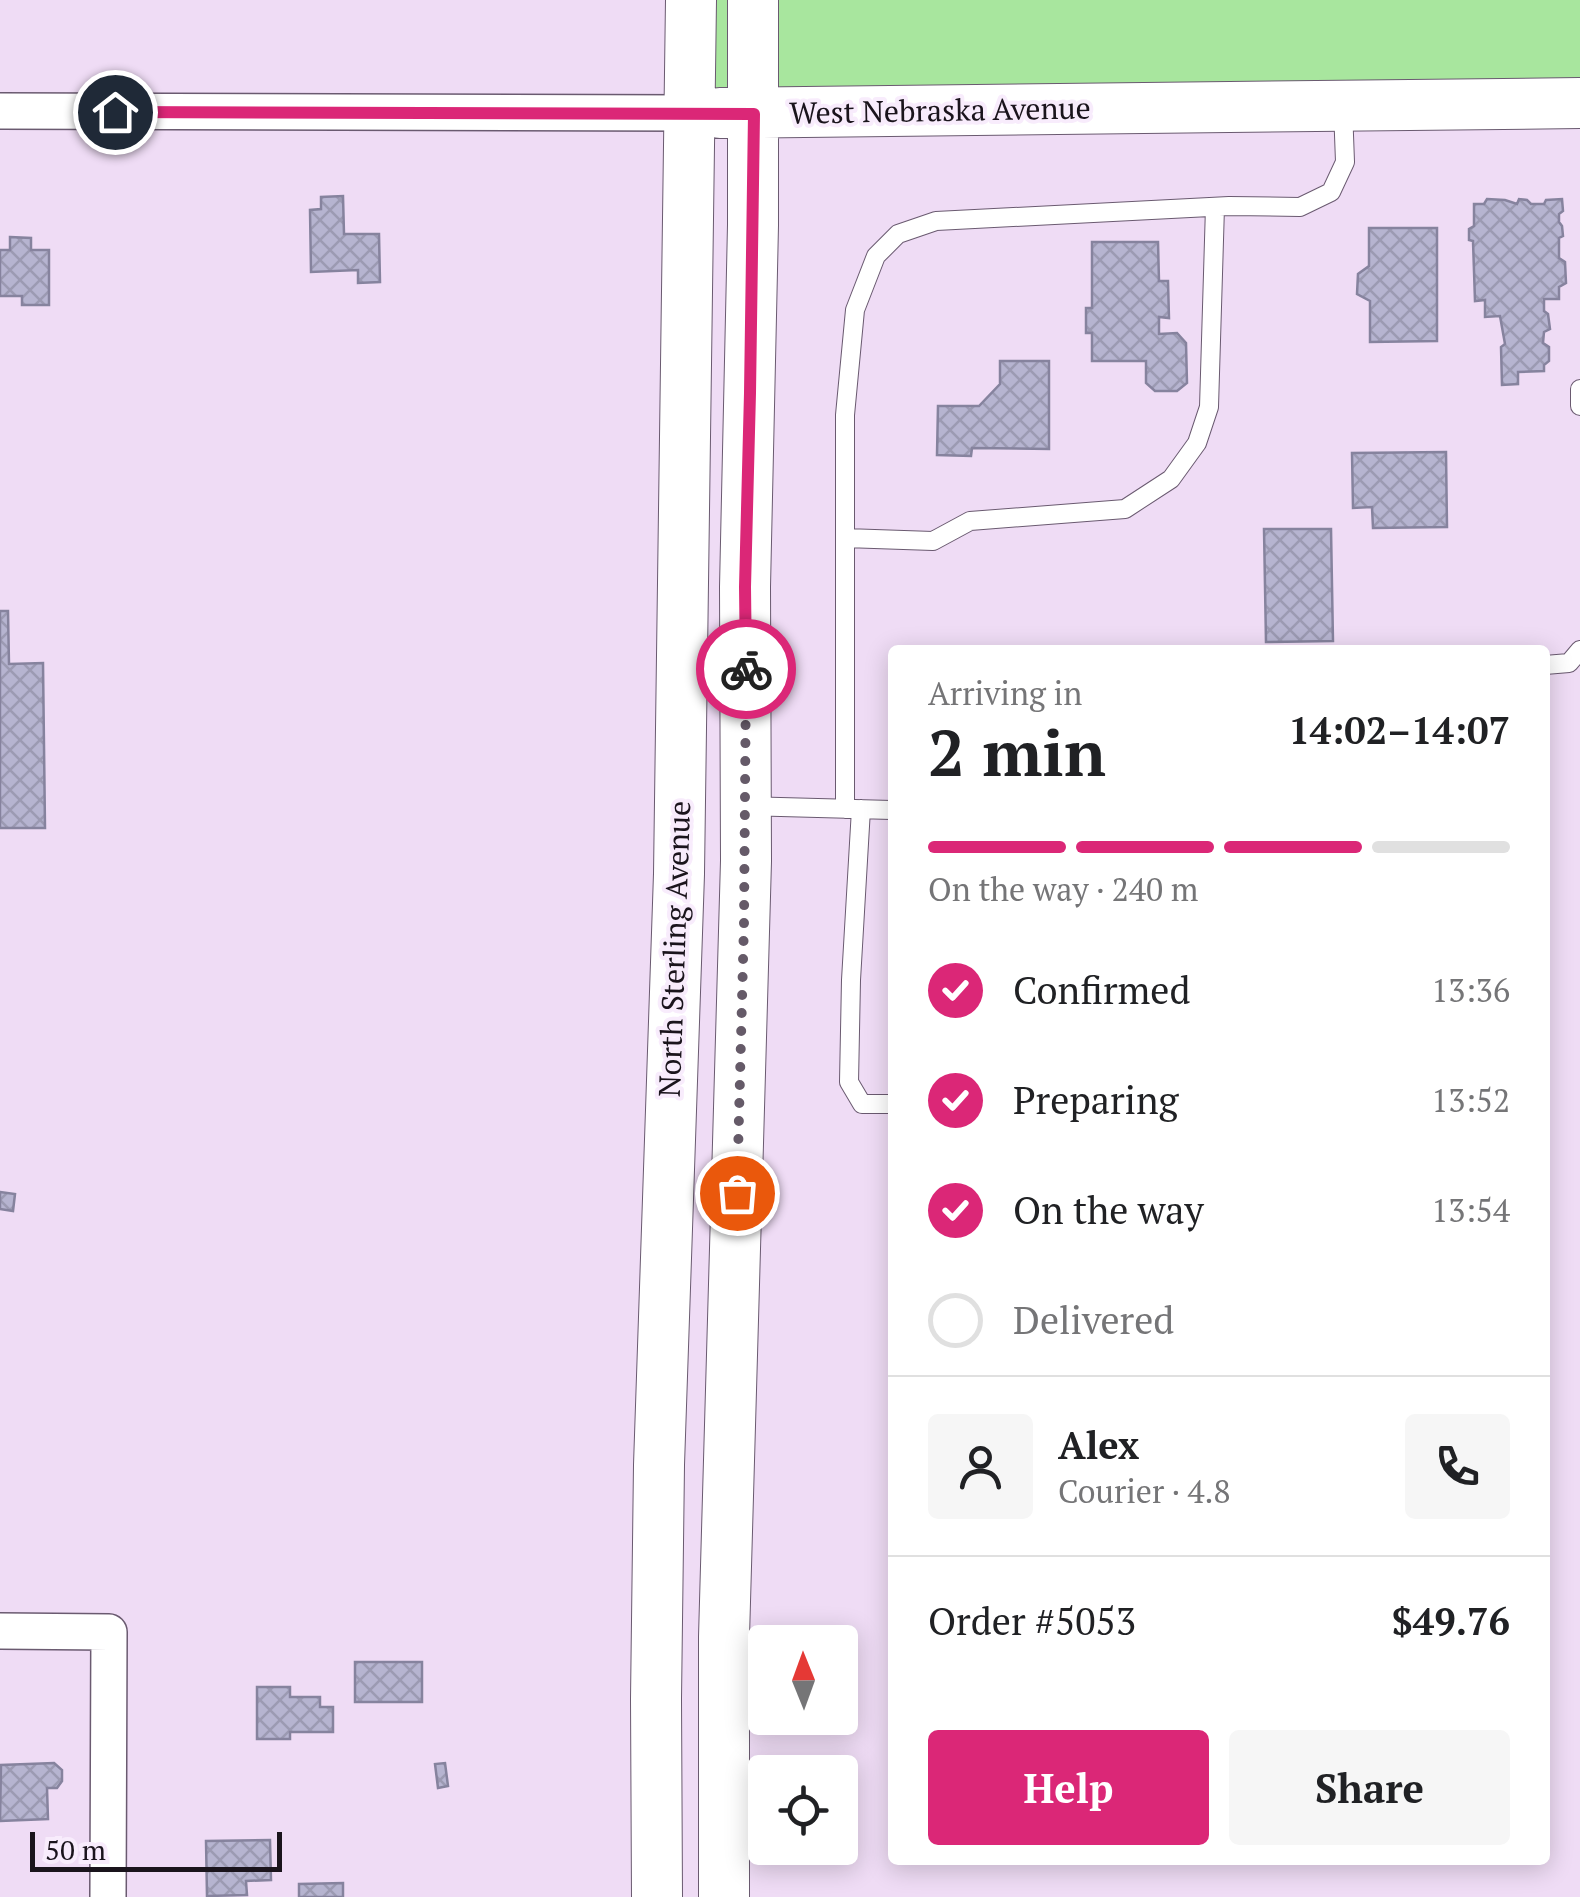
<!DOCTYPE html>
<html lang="en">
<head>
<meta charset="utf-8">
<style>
  body { margin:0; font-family:"PT Serif",serif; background:#f6f6f6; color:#202124; height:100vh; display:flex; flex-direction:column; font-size:38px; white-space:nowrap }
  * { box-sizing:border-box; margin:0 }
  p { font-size:32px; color:#757577 }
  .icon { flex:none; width:55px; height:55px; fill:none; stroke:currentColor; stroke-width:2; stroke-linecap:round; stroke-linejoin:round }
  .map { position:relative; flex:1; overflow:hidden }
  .panel { position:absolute; left:888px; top:645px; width:662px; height:1220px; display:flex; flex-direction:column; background:#fff; border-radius:10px; box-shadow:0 5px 25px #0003 }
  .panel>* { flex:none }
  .needle { width:65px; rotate:359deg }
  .fabs { position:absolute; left:748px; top:1625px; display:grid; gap:20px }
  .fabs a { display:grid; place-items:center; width:110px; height:110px; border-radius:10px; background:#fff; box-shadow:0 5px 25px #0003; font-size:50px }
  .scale { position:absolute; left:30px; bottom:25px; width:252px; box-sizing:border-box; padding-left:10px; border:5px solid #1a141c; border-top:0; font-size:28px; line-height:35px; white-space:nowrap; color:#1a141c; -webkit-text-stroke:8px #f8ecfc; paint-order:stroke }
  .pin { position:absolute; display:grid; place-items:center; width:85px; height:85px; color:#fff; margin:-42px; border:5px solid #fff; border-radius:50%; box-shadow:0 2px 10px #0007 }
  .courier { position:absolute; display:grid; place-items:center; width:100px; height:100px; margin:-50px; border:8px solid #db2777; border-radius:50%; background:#fff; color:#222; box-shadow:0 2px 12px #0007 }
  .head em { font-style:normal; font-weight:600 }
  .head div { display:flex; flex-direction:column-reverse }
  .head { display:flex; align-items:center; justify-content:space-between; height:170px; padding:0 40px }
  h1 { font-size:65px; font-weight:600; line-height:75px }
  .bar { display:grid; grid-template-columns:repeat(4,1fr); gap:15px 10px; align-content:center; height:120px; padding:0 40px }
  .bar i { height:12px; border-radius:8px; background:#e0e0e0 }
  .bar .on { background:#db2777 }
  .bar p { grid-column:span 4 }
  .line { display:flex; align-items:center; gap:25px; padding:0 40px; border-top:2px solid #e0e0e0 }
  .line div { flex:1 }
  .round { display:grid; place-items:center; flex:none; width:105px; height:105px; border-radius:10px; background:#f6f6f6 }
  ol { padding:0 40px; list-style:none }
  li { display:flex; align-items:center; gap:30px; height:110px }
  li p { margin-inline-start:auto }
  li .icon { padding:10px; border-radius:50%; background:#db2777; color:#fff; stroke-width:4 }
  li:last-child { color:#757577 }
  li i { width:55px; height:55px; border:5px solid #e0e0e0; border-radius:50% }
  .cta { display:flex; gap:20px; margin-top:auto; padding:20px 40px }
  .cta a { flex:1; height:115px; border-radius:10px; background:#db2777; color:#fff; font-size:40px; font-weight:600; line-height:115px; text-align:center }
  .cta a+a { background:#f6f6f6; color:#202124 }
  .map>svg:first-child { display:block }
  .green { fill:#a8e69e }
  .building { fill:url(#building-cross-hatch); stroke:#86839e; stroke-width:2.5 }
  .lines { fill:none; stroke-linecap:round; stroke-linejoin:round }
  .lane-casing { stroke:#6a5a70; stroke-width:20 }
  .street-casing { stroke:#6a5a70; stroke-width:38 }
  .secondary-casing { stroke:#6a5a70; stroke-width:52 }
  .lane { stroke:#fff; stroke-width:18 }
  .street { stroke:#fff; stroke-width:35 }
  .secondary { stroke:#fff; stroke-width:50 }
  .done { stroke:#655a68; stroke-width:10; stroke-dasharray:0 18 }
  .route { stroke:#db2777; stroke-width:12 }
  .labels { text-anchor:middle; stroke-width:8; stroke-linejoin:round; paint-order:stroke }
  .street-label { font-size:30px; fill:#1a141c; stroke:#f8ecfc }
</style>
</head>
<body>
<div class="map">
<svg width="1580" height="1897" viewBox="0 0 1580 1897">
  <defs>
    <pattern id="building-cross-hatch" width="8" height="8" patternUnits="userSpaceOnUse" patternTransform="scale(2.5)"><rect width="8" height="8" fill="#b6b4d0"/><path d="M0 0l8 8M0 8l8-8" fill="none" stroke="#9c9ab2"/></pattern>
  </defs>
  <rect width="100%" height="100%" fill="#efdcf5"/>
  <path class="green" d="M689,0H1580V107L690,92Z"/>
  <path class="building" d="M343,196L344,234H379L380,282L358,283V270L311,272L310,210L321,209V197Z
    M1487,199L1505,200L1517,204L1519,199L1527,200L1531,204H1544L1546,200L1562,199L1563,211L1559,214V222L1562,226L1563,236L1559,238V258L1565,262L1566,283L1559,287V299H1544V311L1548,314L1550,329L1544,332L1543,343L1549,347V361L1544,365V371L1518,372V384L1502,385L1501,347L1505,344L1500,316L1485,317V300L1475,301L1473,241L1469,240V229L1474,226V204H1484Z
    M1369,228H1437V341L1370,342V301L1357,294L1358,274L1369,266Z
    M10,237L31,238V250H49V305H22V296H0V250H10Z
    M1092,242H1158L1159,281H1168L1169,318L1159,317V334L1177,333L1186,343L1187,383L1177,391H1155L1146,383V361H1092V333H1086V308H1092Z
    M1000,361H1049V449L972,448L971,456L937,455L938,406H979L1000,384Z
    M1446,452L1447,527L1373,528L1372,507L1353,508L1352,453Z
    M1264,529H1331L1333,641L1266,642Z
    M0,611H8L9,664L43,663L45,828H0Z
    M0,1192L15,1194L13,1211L0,1209Z
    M355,1662H422V1702H355Z
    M257,1687H290V1697H320V1707H333V1732H290V1739H257Z
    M54,1763L62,1770V1781L57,1788H47L48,1819L0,1821L1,1765Z
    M445,1763L448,1786L438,1788L435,1764Z
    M270,1840L271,1880L246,1881L247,1895L207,1896L206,1841Z
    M343,1883V1897H299V1884Z"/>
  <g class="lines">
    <defs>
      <path id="lane" d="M1580,389V406
        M845,538L933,541L970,521L1125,509L1171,479L1197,443L1209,407L1215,207
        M1545,665L1569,663L1580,650
        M746,806L892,810
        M845,809V415L855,310L876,256L898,234L936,221L1229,206L1300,207L1331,192L1345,162L1343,108
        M861,809L851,980L849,1082L862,1104H892"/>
      <path id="street" d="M0,111L690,113
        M0,1631L109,1632L108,1897"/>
      <path id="secondary" d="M720,113L1580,103
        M657,1897L656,1699L659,1465L679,874L691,0
        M724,1897V1637L746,861L745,587L753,225V0"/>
    </defs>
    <use href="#lane" class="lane-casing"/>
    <use href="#street" class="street-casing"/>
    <use href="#secondary" class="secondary-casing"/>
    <use href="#lane" class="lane"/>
    <use href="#street" class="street"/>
    <use href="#secondary" class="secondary"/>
  </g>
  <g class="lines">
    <path class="done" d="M737,1193L744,923L746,669"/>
    <path class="route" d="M115,112L754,114L750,393L745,587L746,669"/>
  </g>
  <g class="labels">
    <g class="street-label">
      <text transform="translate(940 111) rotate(-1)" y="10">West Nebraska Avenue</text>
      <text transform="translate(675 949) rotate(-88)" y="10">North Sterling Avenue</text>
    </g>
  </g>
</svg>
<div class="fabs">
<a><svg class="needle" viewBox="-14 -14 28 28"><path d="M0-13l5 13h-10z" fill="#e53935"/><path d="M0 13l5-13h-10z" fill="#757577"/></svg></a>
<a><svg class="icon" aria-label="locate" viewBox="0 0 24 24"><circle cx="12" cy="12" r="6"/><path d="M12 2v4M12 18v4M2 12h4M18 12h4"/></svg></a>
</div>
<div class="scale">50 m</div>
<div class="pin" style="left:737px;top:1193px;background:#ea580c"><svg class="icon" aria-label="bag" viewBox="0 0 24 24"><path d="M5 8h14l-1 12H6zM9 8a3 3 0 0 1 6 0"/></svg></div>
<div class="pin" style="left:115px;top:112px;background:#1f2937"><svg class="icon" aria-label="home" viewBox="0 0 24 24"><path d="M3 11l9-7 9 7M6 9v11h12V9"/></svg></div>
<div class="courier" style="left:746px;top:669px"><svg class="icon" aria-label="bike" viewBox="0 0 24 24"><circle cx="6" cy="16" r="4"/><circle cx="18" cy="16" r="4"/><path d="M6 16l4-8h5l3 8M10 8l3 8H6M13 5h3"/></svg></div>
<section class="panel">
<div class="head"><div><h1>2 min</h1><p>Arriving in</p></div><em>14:02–14:07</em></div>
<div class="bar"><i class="on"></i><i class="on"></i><i class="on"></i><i></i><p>On the way · 240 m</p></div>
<ol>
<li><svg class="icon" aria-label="check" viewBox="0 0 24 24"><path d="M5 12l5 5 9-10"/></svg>Confirmed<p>13:36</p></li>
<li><svg class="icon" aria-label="check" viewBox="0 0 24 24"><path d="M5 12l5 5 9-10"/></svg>Preparing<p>13:52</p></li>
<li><svg class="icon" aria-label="check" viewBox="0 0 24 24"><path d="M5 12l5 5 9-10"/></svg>On the way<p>13:54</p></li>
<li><i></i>Delivered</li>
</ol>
<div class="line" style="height:180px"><a class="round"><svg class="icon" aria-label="person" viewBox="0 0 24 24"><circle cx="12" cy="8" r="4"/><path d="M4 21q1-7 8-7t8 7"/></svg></a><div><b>Alex</b><p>Courier · 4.8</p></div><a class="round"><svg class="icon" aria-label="phone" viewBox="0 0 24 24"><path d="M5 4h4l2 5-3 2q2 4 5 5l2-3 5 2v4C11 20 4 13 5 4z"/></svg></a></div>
<div class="line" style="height:130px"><div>Order #5053</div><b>$49.76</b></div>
<div class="cta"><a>Help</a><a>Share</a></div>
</section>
</div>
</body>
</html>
